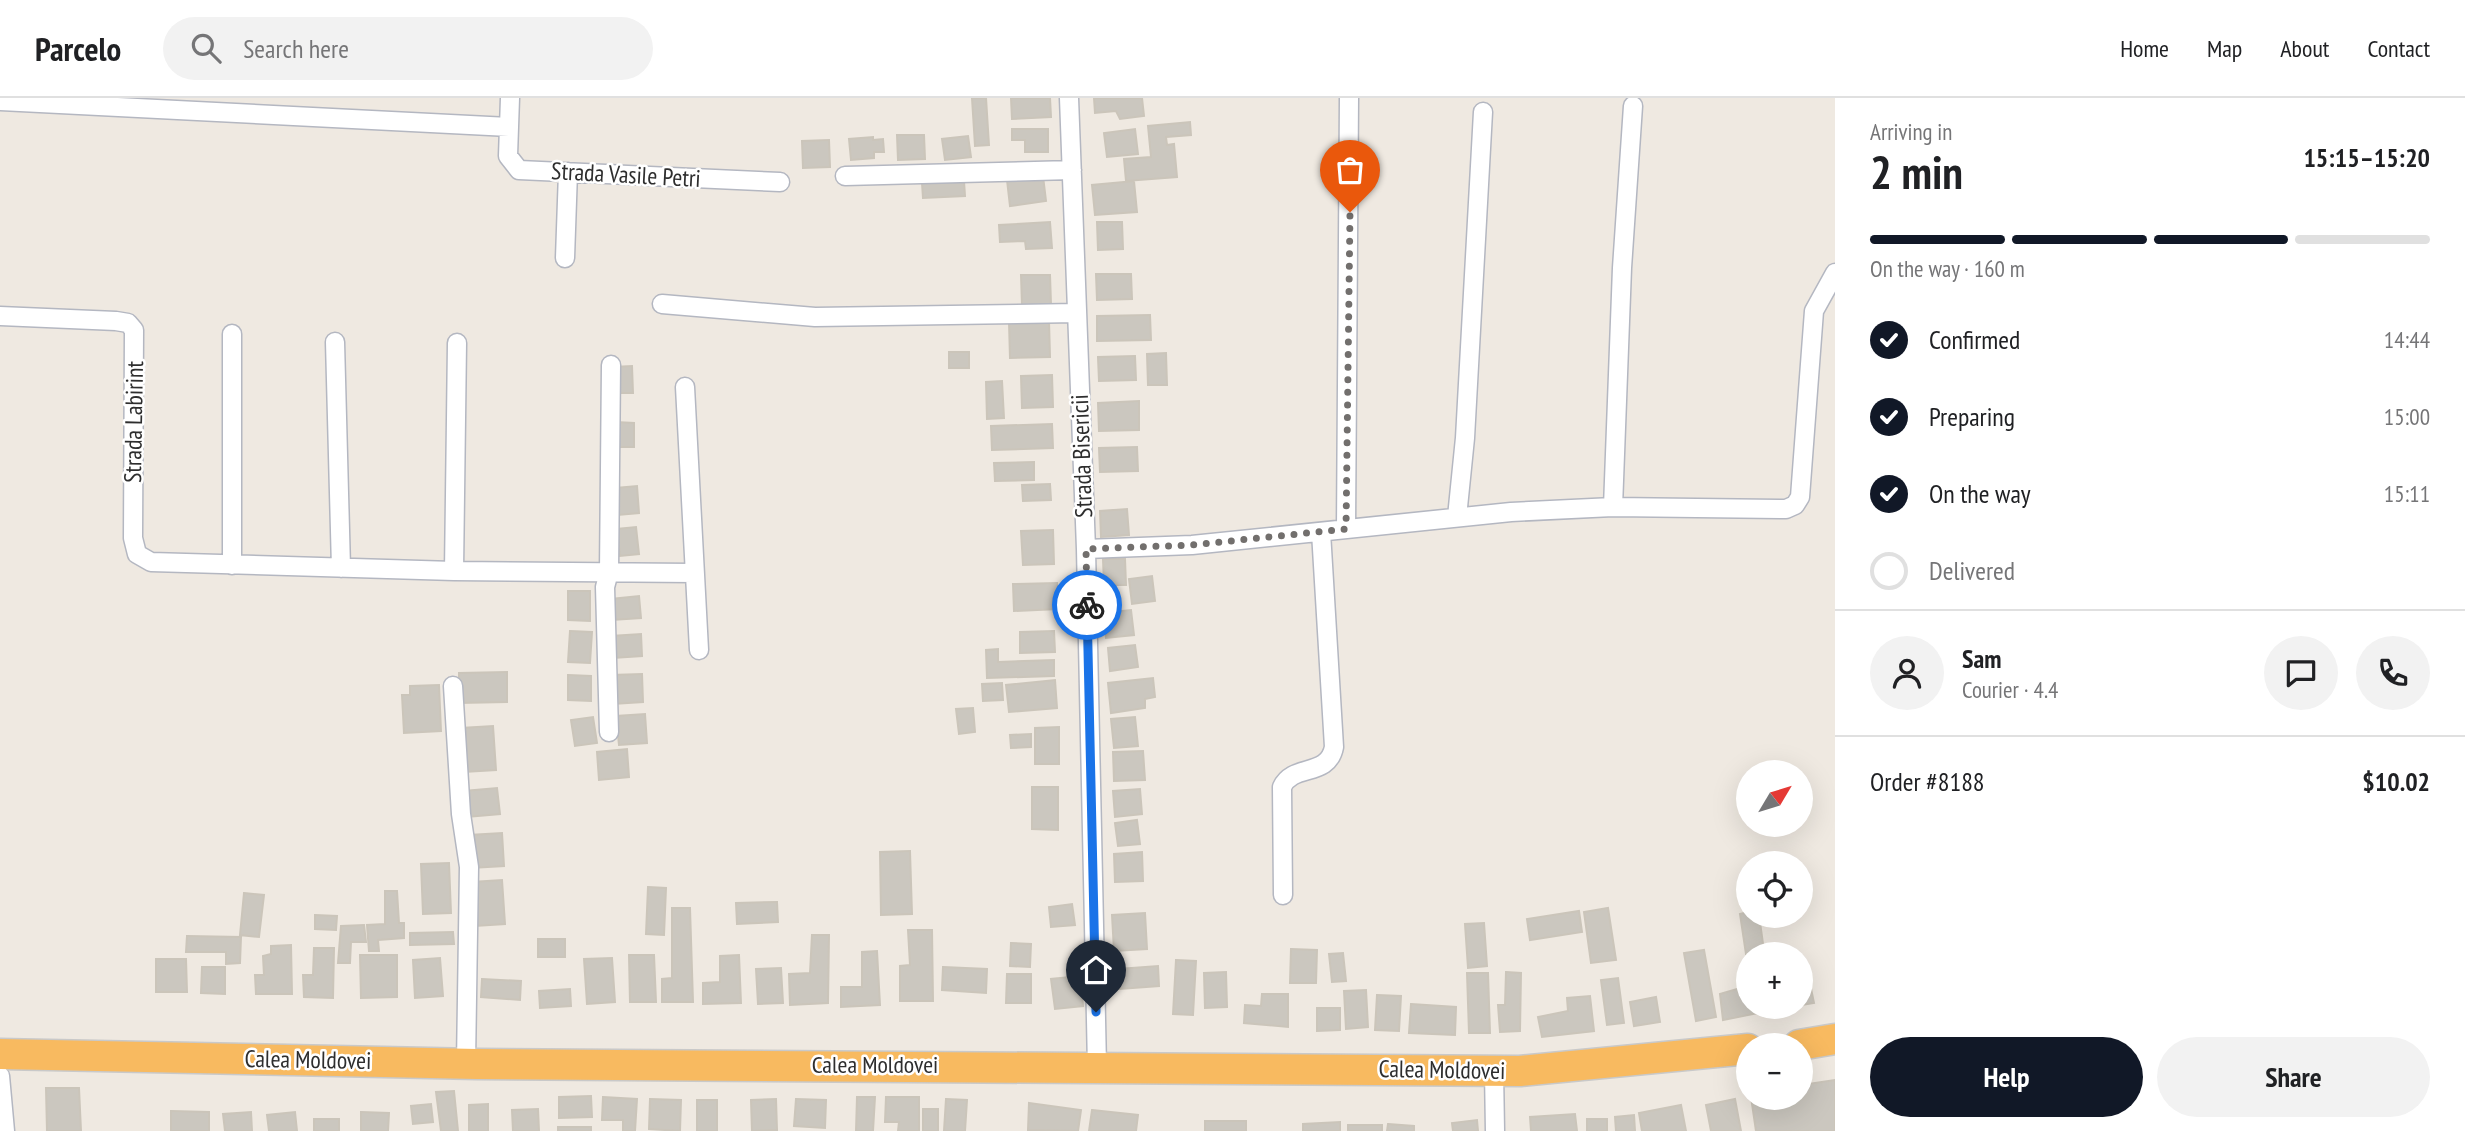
<!DOCTYPE html>
<html lang="en">
<head>
<meta charset="utf-8">
<style>
  body { margin:0; font-family:"PT Sans Narrow",sans-serif; background:#f2f2f2; color:#202124; height:100vh; display:flex; flex-direction:column; font-size:26px; white-space:nowrap }
  * { box-sizing:border-box; margin:0 }
  p { font-size:23px; color:#757577 }
  .icon { flex:none; width:38px; height:38px; fill:none; stroke:currentColor; stroke-width:2; stroke-linecap:round; stroke-linejoin:round }
  .map { position:relative; flex:1; overflow:hidden }
  .drawer { display:flex; flex-direction:column; background:#fff; width:630px }
  .drawer>* { flex:none }
  .needle { width:46px; rotate:52deg }
  .fabs { position:absolute; left:1736px; top:662px; display:grid; gap:14px }
  .fabs a { display:grid; place-items:center; width:77px; height:77px; border-radius:50%; background:#fff; box-shadow:0 7px 28px #0002; font-size:35px }
  .pin { position:absolute; display:grid; place-items:center; width:60px; height:60px; color:#fff; margin:-72px -30px; border-radius:50% 50% 50% 0; rotate:-45deg; box-shadow:0 0 7px #0007 }
  .pin .icon { rotate:45deg }
  .courier { position:absolute; display:grid; place-items:center; width:70px; height:70px; margin:-35px; border:5px solid #1a73e8; border-radius:50%; background:#fff; color:#222; box-shadow:0 2px 9px #0007 }
  .overview em { font-style:normal; font-weight:600 }
  .overview div { display:flex; flex-direction:column-reverse }
  .overview { display:flex; align-items:center; justify-content:space-between; height:119px; padding:0 35px }
  h1 { font-size:46px; font-weight:600; line-height:52px }
  .bar { display:grid; grid-template-columns:repeat(4,1fr); gap:10px 7px; align-content:center; height:84px; padding:0 35px }
  .bar i { height:9px; border-radius:5px; background:#e0e0e0 }
  .bar .current { background:#111827 }
  .bar p { grid-column:span 4 }
  .line { display:flex; align-items:center; gap:18px; padding:0 35px; border-top:2px solid #e0e0e0 }
  .line div { flex:1 }
  .round { display:grid; place-items:center; flex:none; width:74px; height:74px; border-radius:37px; background:#f2f2f2 }
  ol { padding:0 35px; list-style:none }
  li { display:flex; align-items:center; gap:21px; height:77px }
  li p { margin-inline-start:auto }
  li .icon { padding:7px; border-radius:50%; background:#111827; color:#fff; stroke-width:4 }
  li:last-child { color:#757577 }
  li i { width:38px; height:38px; border:4px solid #e0e0e0; border-radius:50% }
  .primary-button { display:flex; gap:14px; margin-top:auto; padding:14px 35px }
  .primary-button a { flex:1; height:80px; border-radius:42px; background:#111827; color:#fff; font-size:28px; font-weight:600; line-height:80px; text-align:center }
  .primary-button a+a { background:#f2f2f2; color:#202124 }
  header { display:flex; align-items:center; gap:42px; box-sizing:border-box; height:98px; padding:0 35px; background:#fff; border-bottom:2px solid #e0e0e0 }
  header strong { font-size:33px }
  nav { display:flex; gap:38px; margin-inline-start:auto; font-size:24px }
  .search { width:490px; height:63px; background:#f2f2f2; display:flex; align-items:center; gap:18px; box-sizing:border-box; padding:0 24px; border-radius:38px; color:#757577; font-size:26px }
  main { display:flex; flex:1; min-height:0 }
  .map>svg:first-child { display:block }
  .building { fill:#cbc7bf; stroke:#cbc5ba; stroke-width:2 }
  .lines { fill:none; stroke-linecap:round; stroke-linejoin:round }
  .minor-casing { stroke:#b4b7c1; stroke-width:21 }
  .trunk-casing { stroke:#c9c9c9; stroke-width:33 }
  .minor { stroke:#fff; stroke-width:18 }
  .trunk { stroke:#f8ba60; stroke-width:30 }
  .done { stroke:#726f6d; stroke-width:7; stroke-dasharray:0 12.6 }
  .route { stroke:#1a73e8; stroke-width:9 }
  .labels { text-anchor:middle; stroke-width:5; stroke-linejoin:round; paint-order:stroke }
  .street-label { font-size:24px; fill:#2e2e2e; stroke:#fff }
</style>
</head>
<body>
<header>
<strong>Parcelo</strong>
<div class="search"><svg class="icon" aria-label="search" viewBox="0 0 24 24"><circle cx="10" cy="10" r="6"/><path d="M15 15l6 6"/></svg>Search here</div>
<nav><a>Home</a><a>Map</a><a>About</a><a>Contact</a></nav>
</header>
<main>
<div class="map">
<svg width="1835" height="1033" viewBox="0 0 1835 1033">
  <rect width="100%" height="100%" fill="#efe9e1"/>
  <path class="building" d="M972,0H986L989,47L975,48Z
    M1011,0H1050L1051,19L1012,21Z
    M1094,0H1142L1144,18L1120,21L1116,13L1095,15Z
    M1190,24L1191,37L1166,39L1167,47L1174,46L1177,79L1126,83L1124,61L1151,59L1148,28Z
    M1012,31H1048V54H1025V42H1012Z
    M1135,31L1138,56L1107,59L1104,35Z
    M897,37H924L925,61L898,62Z
    M968,38L971,59L945,62L942,41Z
    M873,39V42L883,41L884,54H874V60L851,62L849,41Z
    M829,42L830,69L803,70L802,43Z
    M1043,78L1046,103L1010,108L1007,82Z
    M964,83L965,98L923,100L922,85Z
    M1134,83L1137,114L1095,117L1092,87Z
    M1050,124L1052,150L1026,151L1025,143L1000,144L999,127Z
    M1097,124H1122L1123,151L1098,152Z
    M1096,176H1131L1132,201L1097,202Z
    M1021,177H1050L1051,206L1022,207Z
    M1150,217L1151,242L1097,243V218Z
    M1049,223L1050,259L1010,260L1009,224Z
    M949,254H969V270H949Z
    M1166,255L1167,287H1148L1147,256Z
    M1135,258L1136,282L1099,283L1098,259Z
    M632,268L633,295H614L613,269Z
    M1052,277L1053,309L1022,310L1021,278Z
    M1002,283L1004,320L987,321L986,284Z
    M1139,303V332L1099,333L1098,305Z
    M615,324L634,325V349H614Z
    M1052,326L1053,350L992,352L991,328Z
    M1137,349L1138,373L1100,374L1099,350Z
    M1034,364V382L995,383L994,365Z
    M1050,386L1051,402L1023,403L1022,387Z
    M637,388L639,415L618,417L616,390Z
    M1127,411L1129,437L1101,439L1100,413Z
    M636,429L639,456L620,458L617,431Z
    M1053,432L1054,466L1023,467L1021,433Z
    M1103,461H1125L1126,487H1104Z
    M1152,478L1155,503L1132,506L1129,481Z
    M1057,485L1058,511L1014,513L1013,486Z
    M568,493H590V523L568,522Z
    M639,498L641,520L612,522L611,501Z
    M1131,512L1134,537L1106,540L1103,515Z
    M570,533L592,534L590,565L568,564Z
    M1054,533L1055,554L1020,555V534Z
    M641,536L642,558L613,560L611,538Z
    M1135,547L1138,569L1110,573L1108,550Z
    M998,551V564L1054,562V578L987,580L986,552Z
    M507,574V604L459,605V575Z
    M642,576L643,604L613,606L611,577Z
    M568,577L591,578V603L568,602Z
    M1153,580L1155,599L1145,601V610L1111,615L1108,585Z
    M1055,582L1057,610L1009,614L1006,587Z
    M1002,585L1003,602L983,603L982,586Z
    M439,587L441,633L404,635L402,597H410V588Z
    M973,610L975,634L959,636L956,611Z
    M645,616L647,645L619,647L616,618Z
    M593,619L597,645L575,648L571,622Z
    M1135,619L1138,648L1114,650L1111,621Z
    M493,628L496,672L464,674L461,630Z
    M1059,629V666H1035V630Z
    M1031,636V649L1011,650L1010,637Z
    M627,651L629,679L599,682L597,654Z
    M1143,653L1145,682L1114,683L1113,654Z
    M1032,689H1058V732L1032,731Z
    M497,690L500,716L467,719L464,693Z
    M1140,691L1142,716L1115,719L1113,693Z
    M1137,722L1140,746L1118,748L1115,725Z
    M502,735L504,768L471,770L469,737Z
    M910,753L912,816L881,817L880,754Z
    M1142,754L1143,783L1115,784L1114,756Z
    M449,765L451,815L423,816L421,766Z
    M502,782L505,826L475,828L472,784Z
    M648,789L666,790L664,837L646,836Z
    M385,793H397L399,825H404V840L378,842L379,853H369L367,827L385,826Z
    M244,795L264,797L259,839L240,837Z
    M777,804L778,824L737,826L736,805Z
    M1072,806L1075,827L1051,829L1049,809Z
    M672,810H690L693,904H662V881L672,880Z
    M1608,810L1616,862L1591,865L1584,814Z
    M1579,813L1582,834L1530,842L1527,821Z
    M1748,814V817H1759L1764,853L1746,856L1740,816Z
    M1145,815L1147,851L1114,853L1112,817Z
    M315,817L337,818L336,832L315,831Z
    M1484,825L1487,868L1468,870L1465,826Z
    M364,827L366,844H351L350,865H338L341,828Z
    M908,832H932L933,903H900V868L910,867Z
    M453,834L454,846L410,847V835Z
    M812,837H829L828,905L790,907L789,876L810,875Z
    M187,838L241,839L240,865L226,866V854H186Z
    M538,841H565V859H538Z
    M1011,845L1031,846L1030,869L1010,868Z
    M291,847L292,896H256L255,877H264L263,858L271,856V848Z
    M314,850H334L333,900L304,899L303,877H313Z
    M1291,851L1317,852L1316,885H1290Z
    M1704,852L1716,919L1696,923L1684,855Z
    M877,853L880,907L841,909V889H862V854Z
    M1343,855L1346,883L1332,884L1329,856Z
    M360,857H397V899L361,900Z
    M629,857H654L656,904H630Z
    M739,857L741,905L703,906V885L720,884V858Z
    M440,860L443,898L415,900L413,862Z
    M612,860L615,904L587,906L584,861Z
    M156,861H186L187,894H156Z
    M1176,862L1196,863L1193,917L1173,916Z
    M1748,865V908H1777L1778,911L1723,922L1720,896L1744,889L1741,867Z
    M1158,868L1159,888L1106,892L1105,872Z
    M202,869H225V896L201,895Z
    M943,869L987,871L986,895L942,892Z
    M781,870L783,905L758,906L756,871Z
    M1226,874L1227,909L1205,910L1204,875Z
    M1506,874L1521,875L1520,933L1500,934L1498,907H1505Z
    M1467,875H1488L1490,935H1469Z
    M1007,876H1031V905H1006Z
    M1080,878L1083,908L1055,911L1051,881Z
    M1618,880L1624,925L1607,927L1601,882Z
    M482,881L521,883L520,902L481,899Z
    M1809,881L1814,905L1801,907V882Z
    M570,891L571,908L540,910L539,893Z
    M1366,892L1368,929L1346,931L1344,893Z
    M1262,896H1288V929L1244,925L1245,907L1261,908Z
    M1377,897L1401,898L1399,933L1375,932Z
    M1590,898L1594,933L1542,939L1538,919L1568,913L1567,900Z
    M1656,899L1660,924L1634,928L1630,904Z
    M1411,906L1456,909L1455,937L1409,935Z
    M1317,910H1340V932L1317,933Z
    M1835,982V1033H1756L1751,999H1801V987Z
    M46,990H79L81,1033H47Z
    M454,993L458,1033H441L436,994Z
    M591,998L592,1019L559,1020V999Z
    M603,999L637,1001L635,1033H623V1022H602Z
    M857,999H875L873,1033H856Z
    M886,999H919V1033H898L899,1024H885Z
    M650,1001L681,1002L680,1033L649,1031Z
    M776,1001L777,1032L752,1033L751,1002Z
    M796,1001L826,1002L825,1030L794,1028Z
    M946,1001L967,1002L965,1033H944Z
    M1735,1001L1741,1033H1711L1706,1007Z
    M697,1002H717V1033H697Z
    M1029,1005L1081,1012L1078,1033L1028,1032Z
    M431,1006L433,1024L413,1026L411,1008Z
    M488,1006V1033H469V1007Z
    M1681,1007L1686,1033H1642L1639,1015Z
    M538,1011L539,1033H513L512,1012Z
    M923,1011H938V1033H923Z
    M1092,1012L1138,1017L1136,1033H1089Z
    M171,1013L209,1014V1033H171Z
    M251,1014L252,1033H225L223,1016Z
    M295,1014L297,1033H269L267,1017Z
    M361,1014L389,1015L388,1033H361Z
    M1575,1016L1577,1033H1531L1530,1019Z
    M1634,1017L1635,1033H1616L1615,1019Z
    M314,1021H339V1033H314Z
    M1587,1021H1607V1033H1587Z
    M1477,1022L1478,1033H1453L1452,1025Z
    M1205,1023H1246V1033H1205Z
    M1340,1024V1033H1303V1026Z
    M1388,1026L1414,1028V1033H1387Z
    M1348,1027H1382V1033H1348Z
    M558,1029H591V1033H558Z"/>
  <g class="lines">
    <defs>
      <path id="minor" d="M510,0L508,58L519,72L780,84
        M1069,0L1086,451L1097,969
        M0,3L509,29
        M845,78L1072,72
        M565,160L568,74
        M662,206L815,219L1077,215
        M0,218L116,223L128,225L134,232L133,440L137,456L151,464L454,473L694,475
        M335,244L341,470
        M685,289L699,552
        M1613,409L1622,170L1633,8
        M1457,419L1465,340L1483,14
        M1346,431L1349,0
        M1086,451L1192,447L1511,414L1613,409L1786,411L1795,407L1800,399L1814,213L1835,175
        M232,467V236
        M454,473L457,245
        M453,588L461,716L469,769L466,965
        M609,634L605,489L609,474L611,267
        M1283,797L1282,689C1293,665 1328,680 1334,649L1321,434
        M1494,973L1495,1033
        M0,978L5,1033"/>
      <path id="trunk" d="M1799,947L1835,941
        M0,956L477,966L1520,973L1748,951"/>
    </defs>
    <use href="#minor" class="minor-casing"/>
    <use href="#trunk" class="trunk-casing"/>
    <use href="#minor" class="minor"/>
    <use href="#trunk" class="trunk"/>
  </g>
  <g class="lines">
    <path class="done" d="M1087,507L1086,451L1192,447L1346,431L1350,114"/>
    <path class="route" d="M1087,507L1096,914"/>
  </g>
  <g class="labels">
    <g class="street-label">
      <text transform="translate(626 77) rotate(3)" y="8">Strada Vasile Petri</text>
      <text transform="translate(134 324) rotate(-89)" y="8">Strada Labirint</text>
      <text transform="translate(1082 358) rotate(-92)" y="8">Strada Bisericii</text>
      <text transform="translate(308 962) rotate(1)" y="8">Calea Moldovei</text>
      <text x="875" y="975">Calea Moldovei</text>
      <text transform="translate(1442 972) rotate(1)" y="8">Calea Moldovei</text>
    </g>
  </g>
</svg>
<div class="fabs">
<a><svg class="needle" viewBox="-14 -14 28 28"><path d="M0-13l5 13h-10z" fill="#e53935"/><path d="M0 13l5-13h-10z" fill="#757577"/></svg></a>
<a><svg class="icon" aria-label="locate" viewBox="0 0 24 24"><circle cx="12" cy="12" r="6"/><path d="M12 2v4M12 18v4M2 12h4M18 12h4"/></svg></a>
<a>+</a>
<a>−</a>
</div>
<div class="pin" style="left:1350px;top:114px;background:#ea580c"><svg class="icon" aria-label="bag" viewBox="0 0 24 24"><path d="M5 8h14l-1 12H6zM9 8a3 3 0 0 1 6 0"/></svg></div>
<div class="pin" style="left:1096px;top:914px;background:#1f2937"><svg class="icon" aria-label="home" viewBox="0 0 24 24"><path d="M3 11l9-7 9 7M6 9v11h12V9"/></svg></div>
<div class="courier" style="left:1087px;top:507px"><svg class="icon" aria-label="bike" viewBox="0 0 24 24"><circle cx="6" cy="16" r="4"/><circle cx="18" cy="16" r="4"/><path d="M6 16l4-8h5l3 8M10 8l3 8H6M13 5h3"/></svg></div>
</div>
<section class="drawer">
<div class="overview"><div><h1>2 min</h1><p>Arriving in</p></div><em>15:15–15:20</em></div>
<div class="bar"><i class="current"></i><i class="current"></i><i class="current"></i><i></i><p>On the way · 160 m</p></div>
<ol>
<li><svg class="icon" aria-label="check" viewBox="0 0 24 24"><path d="M5 12l5 5 9-10"/></svg>Confirmed<p>14:44</p></li>
<li><svg class="icon" aria-label="check" viewBox="0 0 24 24"><path d="M5 12l5 5 9-10"/></svg>Preparing<p>15:00</p></li>
<li><svg class="icon" aria-label="check" viewBox="0 0 24 24"><path d="M5 12l5 5 9-10"/></svg>On the way<p>15:11</p></li>
<li><i></i>Delivered</li>
</ol>
<div class="line" style="height:126px"><a class="round"><svg class="icon" aria-label="person" viewBox="0 0 24 24"><circle cx="12" cy="8" r="4"/><path d="M4 21q1-7 8-7t8 7"/></svg></a><div><b>Sam</b><p>Courier · 4.4</p></div><a class="round"><svg class="icon" aria-label="chat" viewBox="0 0 24 24"><path d="M4 5h16v11H9l-5 4z"/></svg></a><a class="round"><svg class="icon" aria-label="phone" viewBox="0 0 24 24"><path d="M5 4h4l2 5-3 2q2 4 5 5l2-3 5 2v4C11 20 4 13 5 4z"/></svg></a></div>
<div class="line" style="height:91px"><div>Order #8188</div><b>$10.02</b></div>
<div class="primary-button"><a>Help</a><a>Share</a></div>
</section>
</main>
</body>
</html>
